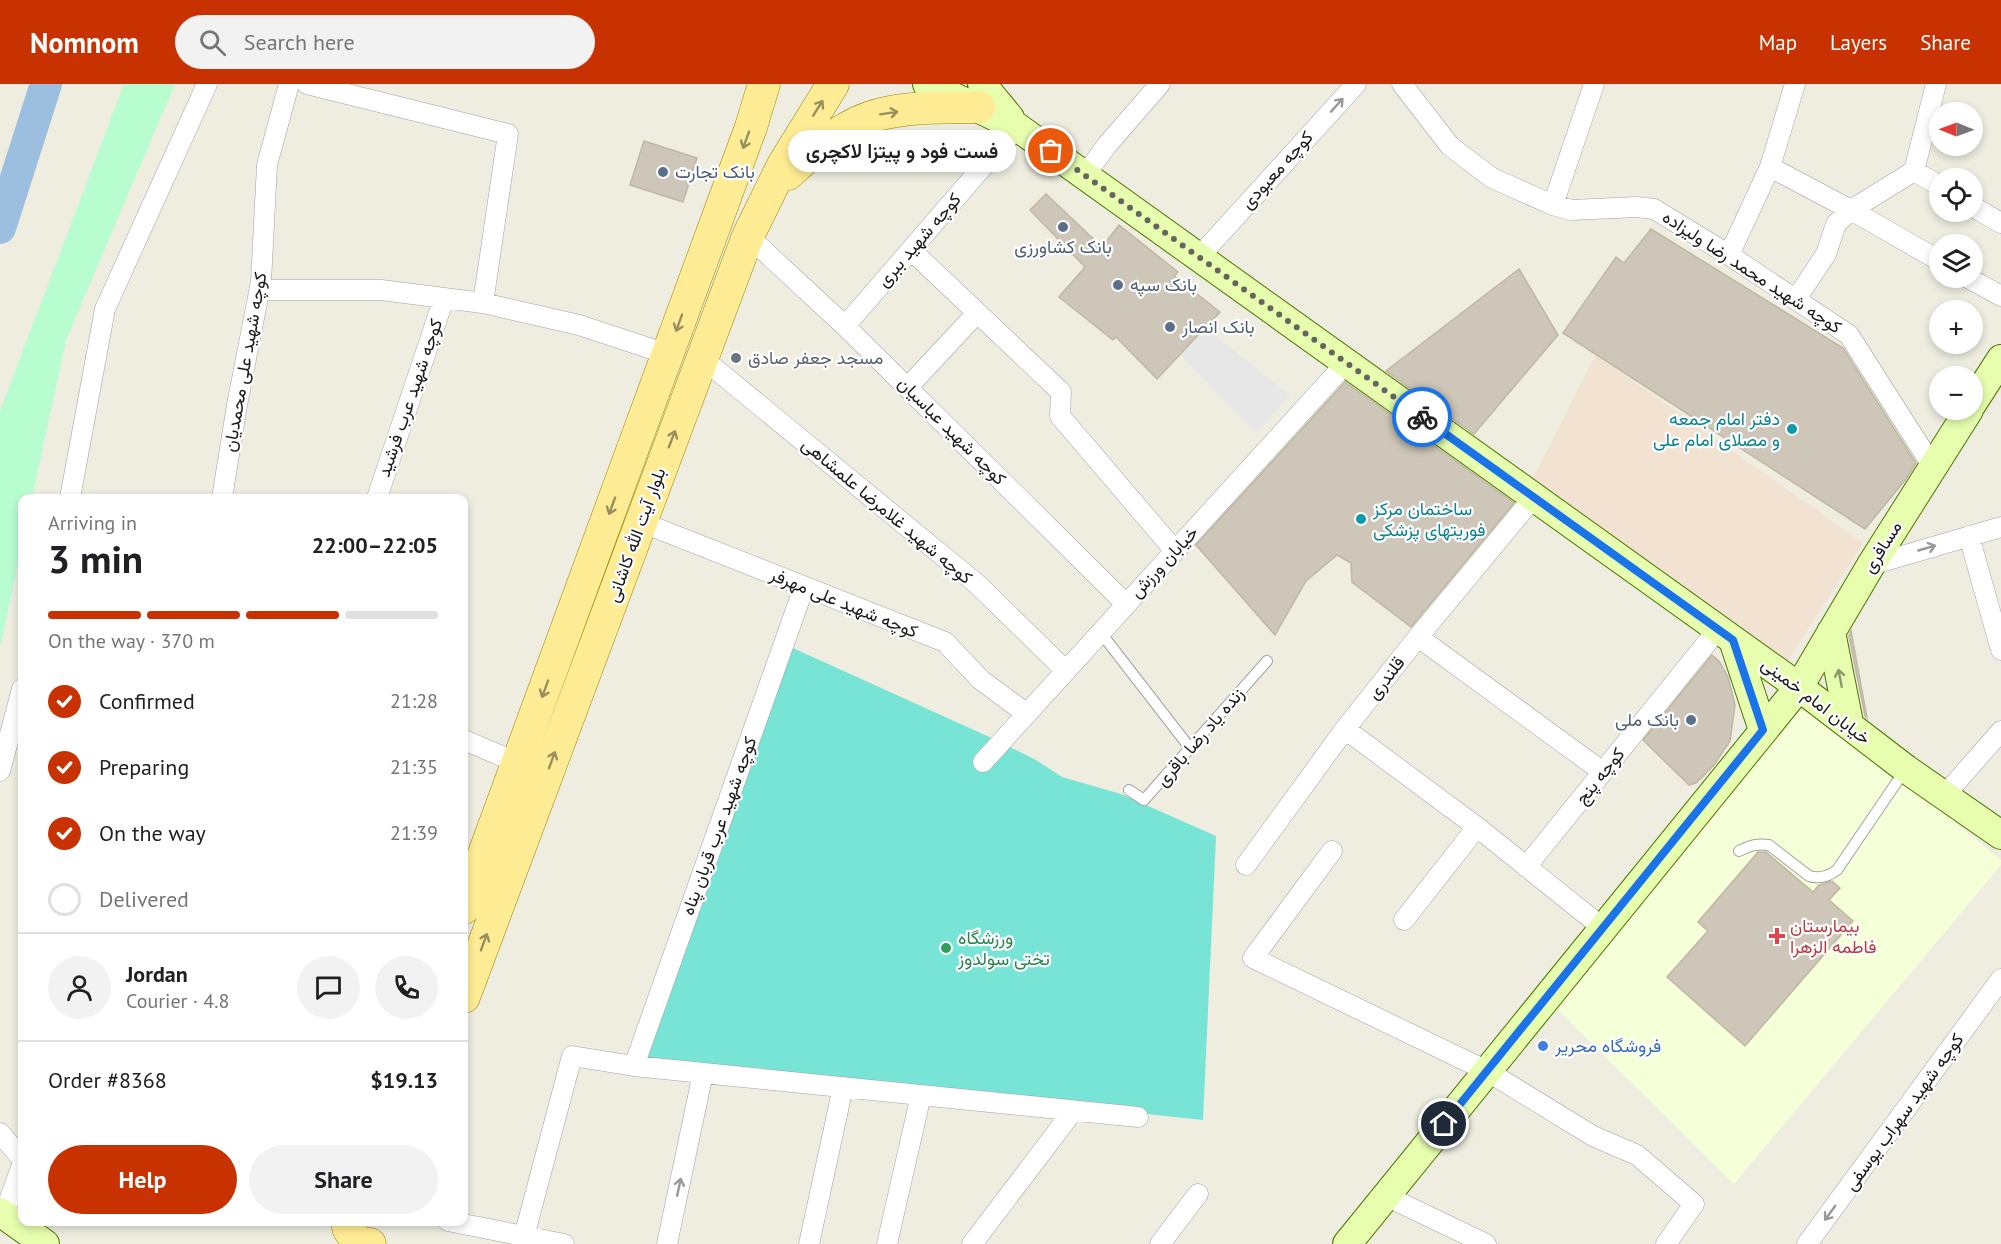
<!DOCTYPE html>
<html lang="en">
<head>
<meta charset="utf-8">
<style>
  body { margin:0; font-family:"PT Sans",Vazirmatn,sans-serif; background:#f2f2f2; color:#202124; height:100vh; display:flex; flex-direction:column; font-size:22px; white-space:nowrap }
  * { box-sizing:border-box; margin:0 }
  p { font-size:20px; color:#757577 }
  .icon { flex:none; width:33px; height:33px; fill:none; stroke:currentColor; stroke-width:2; stroke-linecap:round; stroke-linejoin:round }
  .map { position:relative; flex:1; overflow:hidden }
  .sheet { position:absolute; left:18px; top:410px; width:450px; height:732px; display:flex; flex-direction:column; background:#fff; border-radius:12px; box-shadow:0 3px 9px #0003 }
  .sheet>* { flex:none }
  .needle { width:39px; rotate:271deg }
  .fabs { position:absolute; left:1929px; top:18px; display:grid; gap:12px }
  .fabs a { display:grid; place-items:center; width:54px; height:54px; border-radius:50%; background:#fff; box-shadow:0 3px 9px #0003; font-size:30px }
  .pin { position:absolute; display:grid; place-items:center; width:51px; height:51px; color:#fff; margin:-26px; border:3px solid #fff; border-radius:50%; box-shadow:0 2px 6px #0007 }
  .courier { position:absolute; display:grid; place-items:center; width:60px; height:60px; margin:-30px; border:4px solid #1a73e8; border-radius:50%; background:#fff; color:#222; box-shadow:0 2px 8px #0007 }
  .bubble { position:absolute; height:42px; border-radius:21px; background:#fff; box-shadow:0 3px 9px #0003; font-size:20px; font-weight:600; line-height:42px; text-align:center }
  .head em { font-style:normal; font-weight:600 }
  .head div { display:flex; flex-direction:column-reverse }
  .head { display:flex; align-items:center; justify-content:space-between; height:102px; padding:0 30px }
  h1 { font-size:39px; font-weight:600; line-height:45px }
  .bar { display:grid; grid-template-columns:repeat(4,1fr); gap:9px 6px; align-content:center; height:72px; padding:0 30px }
  .bar i { height:8px; border-radius:4px; background:#e0e0e0 }
  .bar .on { background:#c73200 }
  .bar p { grid-column:span 4 }
  .line { display:flex; align-items:center; gap:15px; padding:0 30px; border-top:2px solid #e0e0e0 }
  .line div { flex:1 }
  .round { display:grid; place-items:center; flex:none; width:63px; height:63px; border-radius:32px; background:#f2f2f2 }
  ol { padding:0 30px; list-style:none }
  li { display:flex; align-items:center; gap:18px; height:66px }
  li p { margin-inline-start:auto }
  li .icon { padding:6px; border-radius:50%; background:#c73200; color:#fff; stroke-width:4 }
  li:last-child { color:#757577 }
  li i { width:33px; height:33px; border:3px solid #e0e0e0; border-radius:50% }
  .primary-button { display:flex; gap:12px; margin-top:auto; padding:12px 30px }
  .primary-button a { flex:1; height:69px; border-radius:36px; background:#c73200; color:#fff; font-size:24px; font-weight:600; line-height:69px; text-align:center }
  .primary-button a+a { background:#f2f2f2; color:#202124 }
  header { display:flex; align-items:center; gap:36px; box-sizing:border-box; height:84px; padding:0 30px; background:#c73200; color:#fff }
  header strong { font-size:28px }
  nav { display:flex; gap:33px; margin-inline-start:auto; font-size:21px }
  .search { width:420px; height:54px; background:#f2f2f2; display:flex; align-items:center; gap:15px; box-sizing:border-box; padding:0 21px; border-radius:33px; color:#757577; font-size:22px }
  .map>svg:first-child { display:block }
  .education { fill:#f5ffd8 }
  .military { fill:#f1e2d1 }
  .park { fill:#b8fdcf }
  .pitch { fill:#77e4d5 }
  .parking { fill:#e7e7e7 }
  .lines { fill:none; stroke-linecap:round; stroke-linejoin:round }
  .river { stroke:#9dbfdf; stroke-width:32 }
  .building { fill:#cec7b9; stroke:#c0b7a1; stroke-width:1.5 }
  .lane-casing { stroke:#a2a2a2; stroke-width:12 }
  .street-casing { stroke:#a2a2a2; stroke-width:21 }
  .secondary-casing { stroke:#4b7500; stroke-width:30 }
  .primary-casing { stroke:#938700; stroke-width:33 }
  .lane { stroke:#fff; stroke-width:10 }
  .street { stroke:#fff; stroke-width:20 }
  .secondary { stroke:#e6feae; stroke-width:28 }
  .primary { stroke:#ffec94; stroke-width:32 }
  .oneway { stroke:#989898 }
  .oneway2 { stroke:#988e5e }
  .oneway3 { stroke:#8b986c }
  .done { stroke:#656460; stroke-width:6; stroke-dasharray:0 10.8 }
  .route { stroke:#1a73e8; stroke-width:8 }
  .service-dot { fill:#5c6f8a; stroke:#fff; stroke-width:2 }
  .worship-dot { fill:#6b7280; stroke:#fff; stroke-width:2 }
  .culture-dot { fill:#0f9aa8; stroke:#fff; stroke-width:2 }
  .health-dot { fill:#e0444e; stroke:#fff; stroke-width:2 }
  .leisure-dot { fill:#2e9e5b; stroke:#fff; stroke-width:2 }
  .shop-dot { fill:#3f7fe0; stroke:#fff; stroke-width:2 }
  .labels { text-anchor:middle; stroke-width:4.5; stroke-linejoin:round; paint-order:stroke }
  .street-label { font-size:18px; fill:#1b1b1b; stroke:#fff }
  .service-label { font-size:18px; fill:#4e5e75; stroke:#fff; text-anchor:start }
  .worship-label { font-size:18px; fill:#5b616d; stroke:#fff; text-anchor:start }
  .culture-label { font-size:18px; fill:#0d838f; stroke:#fff; text-anchor:end }
  .health-label { font-size:18px; fill:#be3a42; stroke:#fff; text-anchor:start }
  .leisure-label { font-size:18px; fill:#27864d; stroke:#fff; text-anchor:start }
  .shop-label { font-size:18px; fill:#366cbe; stroke:#fff; text-anchor:start }
</style>
</head>
<body>
<header>
<strong>Nomnom</strong>
<div class="search"><svg class="icon" aria-label="search" viewBox="0 0 24 24"><circle cx="10" cy="10" r="6"/><path d="M15 15l6 6"/></svg>Search here</div>
<nav><a>Map</a><a>Layers</a><a>Share</a></nav>
</header>
<div class="map">
<svg width="2001" height="1160" viewBox="0 0 2001 1160">
  <rect width="100%" height="100%" fill="#eeede0"/>
  <path class="education" d="M1804,615L2001,776V781L1734,1100L1555,923Z"/>
  <path class="military" d="M1596,271L1863,459L1787,578L1529,402Z"/>
  <path class="park" d="M124,0H175L66,256L32,414H22V459L0,565V327Z"/>
  <path class="pitch" d="M784,560L996,656L1036,676L1062,693L1121,710L1216,752L1203,1036L643,976Z"/>
  <path class="parking" d="M1206,244L1290,312L1256,348L1181,272Z"/>
  <g class="lines">
    <path class="river" d="M0,144L46,0"/>
  </g>
  <path class="building" d="M644,57L697,74L683,118L630,101Z
    M1046,110L1102,163L1119,141L1178,188L1174,192L1220,228L1157,295L1116,253L1113,256L1059,213L1085,183L1030,126Z
    M1651,145L1843,264L1916,379L1906,395L1865,445L1563,249L1616,173L1624,179Z
    M1519,185L1558,251L1474,350L1386,287Z
    M1345,298L1514,419L1411,543L1352,498L1351,479L1337,471L1306,497L1275,551L1196,461Z
    M1851,547L1867,634L1865,632L1849,552Z
    M1712,571L1719,577L1728,593L1735,621L1730,657L1714,681L1696,699L1689,701L1643,656Z
    M1758,768H1766L1813,808L1819,801L1832,797L1840,804L1829,816L1853,837L1745,962L1667,893L1708,847L1698,838Z"/>
  <g class="lines">
    <defs>
      <path id="lane" d="M1101,549L1190,664
        M1129,706L1144,716L1267,577
        M1739,767C1749,762 1757,759 1769,761L1809,792C1819,795 1829,792 1837,786L1905,686"/>
      <path id="street" d="M307,0L508,50L483,219
        M1402,0L1450,62L1492,94L1553,121L1571,126L1637,123L1654,125L1729,171L1849,251L1933,383
        M1770,83L1851,126L1940,177
        M1914,87L1940,102
        M1085,91L1107,61L1160,0
        M1553,121L1594,0
        M1972,122L2001,139
        M748,152L845,242L1126,520
        M911,166L1061,308L1060,332L1175,467
        M1729,171L1770,83L1795,0
        M1199,173L1356,0
        M1968,194L2001,212
        M260,206H381L483,219L579,241L667,270
        M1796,215L1826,170L1836,140L1851,126L1914,87L1936,0
        M845,242L1017,43
        M702,274L977,500L1066,587
        M908,303L977,229
        M70,414L105,225L207,0
        M222,414L237,321L261,198L267,81L289,0
        M377,414L444,214
        M641,438L945,558L981,596L1027,630
        M1969,452L2001,566
        M1871,481L2001,443
        M1418,553L1603,688
        M1345,645L1477,743L1603,844
        M464,656L518,679
        M983,678L1346,279
        M0,687L22,605
        M1945,711L2001,647
        M1332,767L1253,874L1487,987L1593,1052L1637,1071L1694,1120L1666,1160
        M1246,781L1345,645L1418,553L1534,413
        M1526,783L1718,545
        M1404,836L1477,743
        M634,982L804,503
        M0,1049L22,1075
        M1386,1112L1486,1160
        M4,1131L22,1081
        M448,1137L564,1160
        M522,1160L572,972L634,982L1138,1033
        M667,1160L703,989
        M809,1160L843,1003
        M887,1160L921,1011
        M972,1160L1073,1027
        M1160,1160L1198,1110
        M1807,1160L2001,895"/>
      <path id="secondary" d="M927,0L1017,43L1799,603L1906,685L2001,751
        M982,0L1010,34
        M1972,320L2001,275
        M1831,548L1849,639
        M1733,556L1763,646
        M0,1128L45,1160
        M1347,1160L1799,603L1871,481L1969,326"/>
      <path id="primary" d="M788,90C814,66 846,38 881,30C913,22 947,24 979,23
        M464,824L751,43L764,0
        M464,913L748,152L783,81L833,0
        M348,1137V1144L357,1158L370,1160"/>
    </defs>
    <use href="#lane" class="lane-casing"/>
    <use href="#street" class="street-casing"/>
    <use href="#secondary" class="secondary-casing"/>
    <use href="#primary" class="primary-casing"/>
    <use href="#lane" class="lane"/>
    <use href="#street" class="street"/>
    <use href="#secondary" class="secondary"/>
    <use href="#primary" class="primary"/>
  </g>
  <defs><path id="oneway-shaft" d="M-6 0H5M1.5-3L5.5 0L1.5 3" fill="none" stroke-width="1.6" stroke-linecap="round" stroke-linejoin="round" transform="scale(1.5)"/></defs>
  <g class="oneway">
    <use href="#oneway-shaft" transform="translate(1337 21) rotate(-48)"/>
    <use href="#oneway-shaft" transform="translate(1927 464) rotate(-16)"/>
    <use href="#oneway-shaft" transform="translate(679 1103) rotate(-78)"/>
    <use href="#oneway-shaft" transform="translate(1830 1129) rotate(126)"/>
  </g>
  <g class="oneway2">
    <use href="#oneway-shaft" transform="translate(818 24) rotate(-58)"/>
    <use href="#oneway-shaft" transform="translate(889 29) rotate(-9)"/>
    <use href="#oneway-shaft" transform="translate(746 56) rotate(110)"/>
    <use href="#oneway-shaft" transform="translate(679 239) rotate(110)"/>
    <use href="#oneway-shaft" transform="translate(672 355) rotate(-69)"/>
    <use href="#oneway-shaft" transform="translate(612 422) rotate(110)"/>
    <use href="#oneway-shaft" transform="translate(545 605) rotate(110)"/>
    <use href="#oneway-shaft" transform="translate(552 676) rotate(-70)"/>
    <use href="#oneway-shaft" transform="translate(484 858) rotate(-70)"/>
  </g>
  <use class="oneway3" href="#oneway-shaft" transform="translate(1840 594) rotate(-101)"/>
  <g class="lines">
    <path class="done" d="M1051,67L1422,333"/>
    <path class="route" d="M1422,333L1733,556L1763,646L1444,1040"/>
  </g>
  <g class="service-dot">
    <circle cx="663" cy="88" r="6"/>
    <circle cx="1063" cy="143" r="6"/>
    <circle cx="1118" cy="201" r="6"/>
    <circle cx="1170" cy="243" r="6"/>
    <circle cx="1691" cy="636" r="6"/>
  </g>
  <circle class="worship-dot" cx="736" cy="274" r="6"/>
  <g class="culture-dot">
    <circle cx="1792" cy="345" r="6"/>
    <circle cx="1361" cy="435" r="6"/>
  </g>
  <path class="health-dot" d="M1774 843h6v6h6v6h-6v6h-6v-6h-6v-6h6z"/>
  <circle class="leisure-dot" cx="946" cy="864" r="6"/>
  <circle class="shop-dot" cx="1543" cy="962" r="6"/>
  <g class="labels">
    <g class="street-label">
      <text transform="translate(1277 86) rotate(-48)" y="6">کوچه معبودی</text>
      <text transform="translate(919 156) rotate(-49)" y="6">کوچه شهید ببری</text>
      <text transform="translate(1752 188) rotate(33)" y="6">کوچه شهید محمد رضا ولیزاده</text>
      <text transform="translate(245 278) rotate(-80)" y="6">کوچه شهید علی محمدیان</text>
      <text transform="translate(410 314) rotate(-71)" y="6">کوچه شهید عرب فرشید</text>
      <text transform="translate(952 347) rotate(45)" y="6">کوچه شهید عباسیان</text>
      <text transform="translate(887 427) rotate(40)" y="6">کوچه شهید غلامرضا علمشاهی</text>
      <text transform="translate(636 451) rotate(-70)" y="6">بلوار آیت الله کاشانی</text>
      <text transform="translate(1882 463) rotate(-58)" y="6">مسافری</text>
      <text transform="translate(1164 478) rotate(-47)" y="6">خیابان ورزش</text>
      <text transform="translate(844 519) rotate(22)" y="6">کوچه شهید علی مهرفر</text>
      <text transform="translate(1386 594) rotate(-52)" y="6">قلندری</text>
      <text transform="translate(1816 617) rotate(37)" y="6">خیابان امام خمینی</text>
      <text transform="translate(1200 653) rotate(-49)" y="6">زنده یاد رضا باقری</text>
      <text transform="translate(1600 692) rotate(-51)" y="6">کوچه پنج</text>
      <text transform="translate(719 742) rotate(-70)" y="6">کوچه شهید عرب قربان پناه</text>
      <text transform="translate(1904 1028) rotate(-54)" y="6">کوچه شهید سهراب یوسفی</text>
    </g>
    <g class="service-label">
      <text x="675" y="94">بانک تجارت</text>
      <text x="1063" y="169" text-anchor="middle">بانک کشاورزی</text>
      <text x="1130" y="207">بانک سپه</text>
      <text x="1182" y="249">بانک انصار</text>
      <text x="1679" y="642" text-anchor="end">بانک ملی</text>
    </g>
    <g class="worship-label">
      <text x="748" y="280">مسجد جعفر صادق</text>
    </g>
    <g class="culture-label">
      <text x="1780" y="341">دفتر امام جمعه<tspan x="1780" dy="21">و مصلای امام علی</tspan></text>
      <text x="1373" y="431" text-anchor="start">ساختمان مرکز<tspan x="1373" dy="21">فوریتهای پزشکی</tspan></text>
    </g>
    <g class="health-label">
      <text x="1790" y="848">بیمارستان<tspan x="1790" dy="21">فاطمه الزهرا</tspan></text>
    </g>
    <g class="leisure-label">
      <text x="958" y="860">ورزشگاه<tspan x="958" dy="21">تختی سولدوز</tspan></text>
    </g>
    <g class="shop-label">
      <text x="1555" y="968">فروشگاه محریر</text>
    </g>
  </g>
</svg>
<div class="fabs">
<a><svg class="needle" viewBox="-14 -14 28 28"><path d="M0-13l5 13h-10z" fill="#e53935"/><path d="M0 13l5-13h-10z" fill="#757577"/></svg></a>
<a><svg class="icon" aria-label="locate" viewBox="0 0 24 24"><circle cx="12" cy="12" r="6"/><path d="M12 2v4M12 18v4M2 12h4M18 12h4"/></svg></a>
<a><svg class="icon" aria-label="layers" viewBox="0 0 24 24"><path d="M12 4l9 5-9 5-9-5zM3 14l9 5 9-5"/></svg></a>
<a>+</a>
<a>−</a>
</div>
<div class="pin" style="left:1051px;top:67px;background:#ea580c"><svg class="icon" aria-label="bag" viewBox="0 0 24 24"><path d="M5 8h14l-1 12H6zM9 8a3 3 0 0 1 6 0"/></svg></div>
<div class="pin" style="left:1444px;top:1040px;background:#1f2937"><svg class="icon" aria-label="home" viewBox="0 0 24 24"><path d="M3 11l9-7 9 7M6 9v11h12V9"/></svg></div>
<div class="courier" style="left:1422px;top:333px"><svg class="icon" aria-label="bike" viewBox="0 0 24 24"><circle cx="6" cy="16" r="4"/><circle cx="18" cy="16" r="4"/><path d="M6 16l4-8h5l3 8M10 8l3 8H6M13 5h3"/></svg></div>
<div class="bubble" style="left:788px;top:46px;width:228px">فست فود و پیتزا لاکچری</div>
<section class="sheet">
<div class="head"><div><h1>3 min</h1><p>Arriving in</p></div><em>22:00–22:05</em></div>
<div class="bar"><i class="on"></i><i class="on"></i><i class="on"></i><i></i><p>On the way · 370 m</p></div>
<ol>
<li><svg class="icon" aria-label="check" viewBox="0 0 24 24"><path d="M5 12l5 5 9-10"/></svg>Confirmed<p>21:28</p></li>
<li><svg class="icon" aria-label="check" viewBox="0 0 24 24"><path d="M5 12l5 5 9-10"/></svg>Preparing<p>21:35</p></li>
<li><svg class="icon" aria-label="check" viewBox="0 0 24 24"><path d="M5 12l5 5 9-10"/></svg>On the way<p>21:39</p></li>
<li><i></i>Delivered</li>
</ol>
<div class="line" style="height:108px"><a class="round"><svg class="icon" aria-label="person" viewBox="0 0 24 24"><circle cx="12" cy="8" r="4"/><path d="M4 21q1-7 8-7t8 7"/></svg></a><div><b>Jordan</b><p>Courier · 4.8</p></div><a class="round"><svg class="icon" aria-label="chat" viewBox="0 0 24 24"><path d="M4 5h16v11H9l-5 4z"/></svg></a><a class="round"><svg class="icon" aria-label="phone" viewBox="0 0 24 24"><path d="M5 4h4l2 5-3 2q2 4 5 5l2-3 5 2v4C11 20 4 13 5 4z"/></svg></a></div>
<div class="line" style="height:78px"><div>Order #8368</div><b>$19.13</b></div>
<div class="primary-button"><a>Help</a><a>Share</a></div>
</section>
</div>
</body>
</html>
